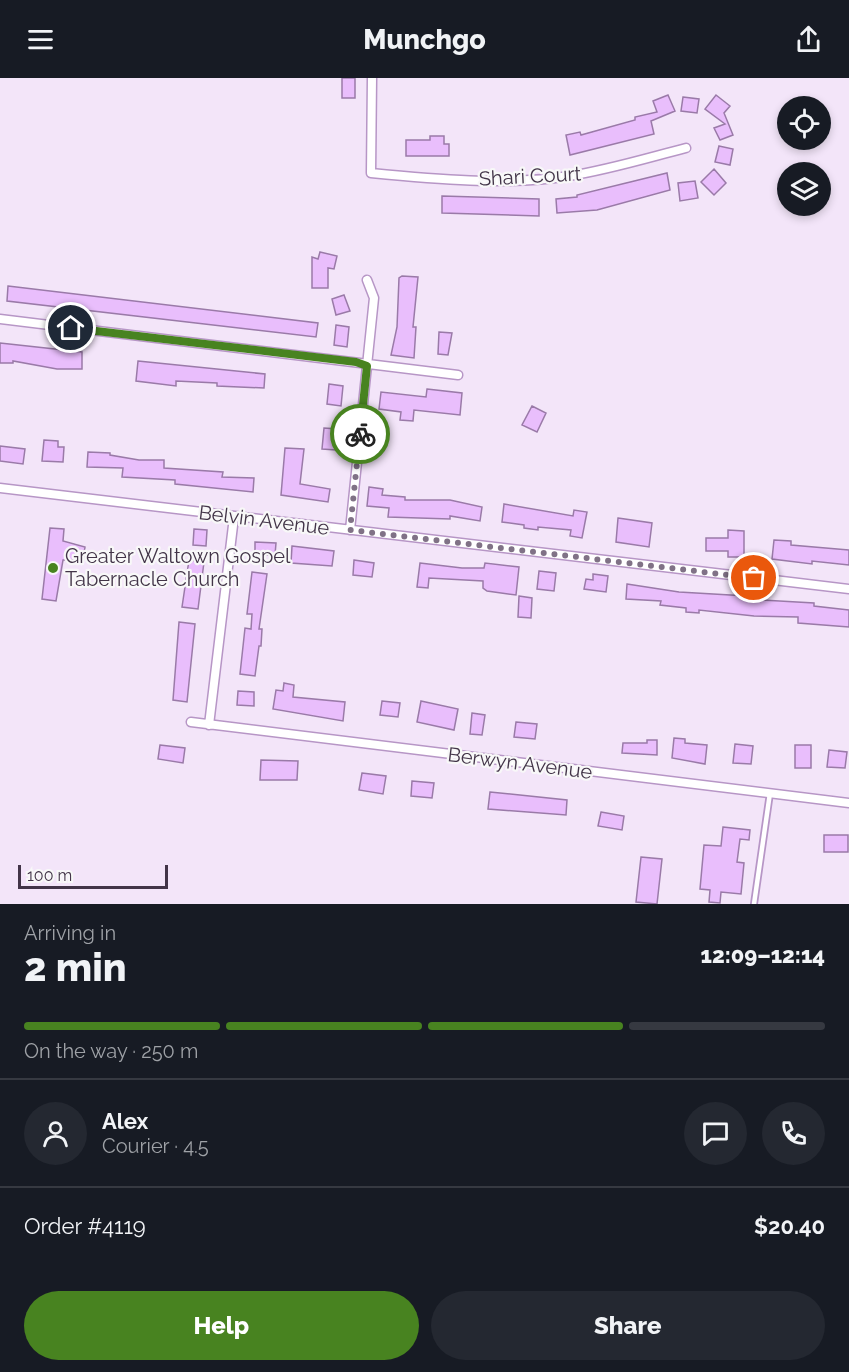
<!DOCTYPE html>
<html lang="en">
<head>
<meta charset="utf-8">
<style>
  body { margin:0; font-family:Raleway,sans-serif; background:#242831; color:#f1f3f6; height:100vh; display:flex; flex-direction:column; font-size:22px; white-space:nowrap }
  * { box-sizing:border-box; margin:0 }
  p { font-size:20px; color:#9ea1a6 }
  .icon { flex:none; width:33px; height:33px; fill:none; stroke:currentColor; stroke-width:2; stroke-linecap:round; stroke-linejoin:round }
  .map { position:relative; height:826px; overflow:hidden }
  .details { display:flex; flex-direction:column; background:#171b24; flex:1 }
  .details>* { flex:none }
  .buttons { position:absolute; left:777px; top:18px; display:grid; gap:12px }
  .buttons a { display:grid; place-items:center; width:54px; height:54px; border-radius:50%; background:#171b24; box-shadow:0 3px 9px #0003; font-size:30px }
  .scale { position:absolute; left:18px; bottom:15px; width:150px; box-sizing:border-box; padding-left:6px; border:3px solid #423448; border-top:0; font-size:16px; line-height:21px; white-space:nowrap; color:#423448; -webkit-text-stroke:4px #f8f8f8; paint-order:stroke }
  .pin { position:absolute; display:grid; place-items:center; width:51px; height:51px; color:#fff; margin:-26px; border:3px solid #fff; border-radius:50%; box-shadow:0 2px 6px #0007 }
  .courier { position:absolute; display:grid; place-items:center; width:60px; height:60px; margin:-30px; border:4px solid #488320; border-radius:50%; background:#fff; color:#222; box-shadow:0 2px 8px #0007 }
  .headline em { font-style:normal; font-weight:800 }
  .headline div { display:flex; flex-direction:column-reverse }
  .headline { display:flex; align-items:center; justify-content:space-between; height:102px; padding:0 24px }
  h1 { font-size:39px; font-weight:800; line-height:45px }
  .bar { display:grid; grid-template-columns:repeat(4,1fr); gap:9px 6px; align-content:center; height:72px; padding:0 24px }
  .bar i { height:8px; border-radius:4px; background:#363941 }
  .bar .on { background:#488320 }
  .bar p { grid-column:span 4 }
  .line { display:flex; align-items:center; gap:15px; padding:0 24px; border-top:2px solid #363941 }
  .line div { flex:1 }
  .round { display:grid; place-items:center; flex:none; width:63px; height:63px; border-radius:32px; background:#242831 }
  .cta { display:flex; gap:12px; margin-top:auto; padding:12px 24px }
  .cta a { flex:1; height:69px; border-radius:36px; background:#488320; color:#fff; font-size:24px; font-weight:800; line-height:69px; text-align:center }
  .cta a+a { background:#242831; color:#f1f3f6 }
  header { display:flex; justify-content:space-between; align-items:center; height:78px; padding:0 24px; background:#171b24; font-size:27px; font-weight:800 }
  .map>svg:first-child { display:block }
  .building { fill:#e9befc; stroke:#9a7aa8; stroke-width:1.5 }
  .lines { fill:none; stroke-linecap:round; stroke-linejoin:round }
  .lane-casing { stroke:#b796c6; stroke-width:8 }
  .street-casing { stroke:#b796c6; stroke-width:11 }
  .lane { stroke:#fff; stroke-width:4.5 }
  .street { stroke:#fff; stroke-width:8 }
  .done { stroke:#807286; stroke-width:6; stroke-dasharray:0 10.8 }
  .route { stroke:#488320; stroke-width:8 }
  .poi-dot { fill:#488320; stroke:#f8f8f8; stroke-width:2 }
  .labels { text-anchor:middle; stroke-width:4.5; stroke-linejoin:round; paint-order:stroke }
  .street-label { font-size:20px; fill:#423448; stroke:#f8f8f8 }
  .poi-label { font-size:20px; fill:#423448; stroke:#f8f8f8; text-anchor:start }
</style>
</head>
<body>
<header><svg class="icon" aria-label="menu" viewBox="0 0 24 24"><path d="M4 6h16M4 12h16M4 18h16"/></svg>Munchgo<svg class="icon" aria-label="share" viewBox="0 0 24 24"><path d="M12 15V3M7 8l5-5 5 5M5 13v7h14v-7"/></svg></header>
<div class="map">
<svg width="849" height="826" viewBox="0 0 849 826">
  <rect width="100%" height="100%" fill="#f3e5f9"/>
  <path class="building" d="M342,0H355V20H342Z
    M668,17L675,33L651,43L654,56L570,77L566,57L580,54L581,57L635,42V39L657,34L653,23Z
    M716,17L730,28L724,35L733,57L720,62L714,50L725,46L705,31Z
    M683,19L699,21L697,35L681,33Z
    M430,58H444V66H449V78H406V62H430Z
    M719,68L733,71L730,87L715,84Z
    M714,91L726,105L714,117L701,104Z
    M667,95L670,112L597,132L557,135L556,121L577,119V117Z
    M695,103L698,120L680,123L678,105Z
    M442,118L539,121V138L442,135Z
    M320,174L337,178L334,191L328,190V210H312V179L318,181Z
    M402,198L418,199L413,249H416L414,280L391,277L397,249L399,200Z
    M8,208L318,245L316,259L7,223Z
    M344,217L350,233L336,237L332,221Z
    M336,247L349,249L347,269L334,267Z
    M439,254L452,255L448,277L438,276Z
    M0,265L82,274V291H57L13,283V285H0Z
    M138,283L265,296L264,310L217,308V305L176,303V308L136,303Z
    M329,306L343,308L341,328L327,326Z
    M427,311L462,315L460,337L414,332L413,343L400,342L401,334L379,331L381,314L426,319Z
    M532,328L546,335L537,354L522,347Z
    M324,350L337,351L336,372L322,371Z
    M44,362L58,363V369H64L63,384L42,383Z
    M0,368L25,371L23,386L0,383Z
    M285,370L304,371L300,406L330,411L328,424L281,417Z
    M88,374L110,375V377L139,382H164V390L223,394L222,399L254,400L253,414L175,406V402L122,399L123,390L87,389Z
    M369,409L383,411L382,417L405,419V422H450L482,429L480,443L450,438V441L388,439L389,430L367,428Z
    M504,426L573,438L574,432L587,434L582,460L570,458L571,452L538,449V452L524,450V447L502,444Z
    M618,440L652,445L649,469L616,464Z
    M50,450L64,451L63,463L85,469L83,482H63L56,523L42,521Z
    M194,451L207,452L206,468L193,467Z
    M728,452L744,453V479H728V473H706V460H728Z
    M774,462L791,463V467L849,472V487L812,483V486L772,481Z
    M255,464L276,465L275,477H255Z
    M292,468L334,473L332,488L291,485Z
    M189,482L204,484L198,531L182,529Z
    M354,482L374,485L372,499L353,497Z
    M420,485L462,490H484L485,485L519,489L516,517L487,513L483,510V503L429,500L428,510L417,509Z
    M539,493L556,495L554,513L537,511Z
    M252,494L267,496L259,551H262L261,568H259L255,598L240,596L245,550L251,551L252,536H247Z
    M593,496L608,498L606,514L584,511L586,501L593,502Z
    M627,506L679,514L747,518V521L814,525V528L849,532V549L798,545V539L754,538L699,532V535L686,534V530L660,527L661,523L626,521Z
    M519,518L532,520L531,540L518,539Z
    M179,544L195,546L187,624L173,622Z
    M284,605L294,607L293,619L345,624L343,643L273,631L276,612L283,613Z
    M238,613L254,614V628L237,627Z
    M382,623L400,625L398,639L380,637Z
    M421,623L458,631L454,652L417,644Z
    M472,635L485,637L482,657L470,656Z
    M516,644L537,646L535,661L514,659Z
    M674,660L685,661V665L707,667L705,686L672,680Z
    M647,662H657V677L622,675L623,665H647Z
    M735,666L753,668L751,686L733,685Z
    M160,667L185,670L183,685L158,681Z
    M795,667H811V690H795Z
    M829,672L847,674L845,690L827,689Z
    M261,682L298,683L297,702H260Z
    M362,695L386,698L383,716L359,712Z
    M412,703L434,705L432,720L411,718Z
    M490,714L567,722L566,737L488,731Z
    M601,734L624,738L622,752L598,748Z
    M723,749L750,752L749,762L740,761L737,784L744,785L741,816L721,814L720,825L709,824L710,812L700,811L704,767L721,768Z
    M824,757H848V774H824Z
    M641,779L662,781L657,826L636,824Z"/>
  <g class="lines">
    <defs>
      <path id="lane" d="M754,826L770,715"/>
      <path id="street" d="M372,0L371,95C432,101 508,108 569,98C608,92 647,80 686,70
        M0,241L458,297
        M0,410L849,511
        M350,452L374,220L367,202
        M191,644L849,725
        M209,647L234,439"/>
    </defs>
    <use href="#lane" class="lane-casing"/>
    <use href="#street" class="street-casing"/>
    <use href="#lane" class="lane"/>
    <use href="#street" class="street"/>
  </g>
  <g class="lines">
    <path class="done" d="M360,356L350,452L754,500"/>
    <path class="route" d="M71,250L356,284L367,288L360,356"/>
  </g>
  <circle class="poi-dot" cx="53" cy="490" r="6"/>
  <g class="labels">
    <g class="street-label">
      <text transform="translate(530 98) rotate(-3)" y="7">Shari Court</text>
      <text transform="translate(264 442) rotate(7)" y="7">Belvin Avenue</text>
      <text transform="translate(520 685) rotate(7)" y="7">Berwyn Avenue</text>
    </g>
    <g class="poi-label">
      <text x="65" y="485">Greater Waltown Gospel<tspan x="65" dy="23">Tabernacle Church</tspan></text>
    </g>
  </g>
</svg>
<div class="buttons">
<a><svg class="icon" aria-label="locate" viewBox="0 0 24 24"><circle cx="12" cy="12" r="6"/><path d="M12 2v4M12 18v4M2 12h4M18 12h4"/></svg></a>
<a><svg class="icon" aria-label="layers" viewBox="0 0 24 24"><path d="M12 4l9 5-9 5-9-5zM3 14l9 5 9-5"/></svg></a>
</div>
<div class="scale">100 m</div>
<div class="pin" style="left:754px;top:500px;background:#ea580c"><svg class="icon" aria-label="bag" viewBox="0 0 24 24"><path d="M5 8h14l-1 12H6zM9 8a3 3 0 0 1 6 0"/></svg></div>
<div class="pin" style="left:71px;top:250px;background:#1f2937"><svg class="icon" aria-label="home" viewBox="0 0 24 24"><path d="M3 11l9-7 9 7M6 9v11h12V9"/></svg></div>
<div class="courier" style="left:360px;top:356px"><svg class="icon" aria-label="bike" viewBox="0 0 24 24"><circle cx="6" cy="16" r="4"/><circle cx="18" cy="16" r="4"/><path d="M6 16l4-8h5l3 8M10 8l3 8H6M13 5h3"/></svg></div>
</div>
<section class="details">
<div class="headline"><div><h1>2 min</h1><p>Arriving in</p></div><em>12:09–12:14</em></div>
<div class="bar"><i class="on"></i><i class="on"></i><i class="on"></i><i></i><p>On the way · 250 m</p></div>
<div class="line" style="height:108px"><a class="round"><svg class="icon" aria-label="person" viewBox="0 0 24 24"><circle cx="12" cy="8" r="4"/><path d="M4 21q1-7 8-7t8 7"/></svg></a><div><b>Alex</b><p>Courier · 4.5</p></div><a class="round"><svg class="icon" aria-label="chat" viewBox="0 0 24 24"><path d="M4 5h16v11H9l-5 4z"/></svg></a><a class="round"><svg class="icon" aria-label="phone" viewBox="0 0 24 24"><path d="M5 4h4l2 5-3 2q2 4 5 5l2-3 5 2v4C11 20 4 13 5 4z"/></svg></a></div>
<div class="line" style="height:78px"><div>Order #4119</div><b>$20.40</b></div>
<div class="cta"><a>Help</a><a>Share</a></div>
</section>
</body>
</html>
